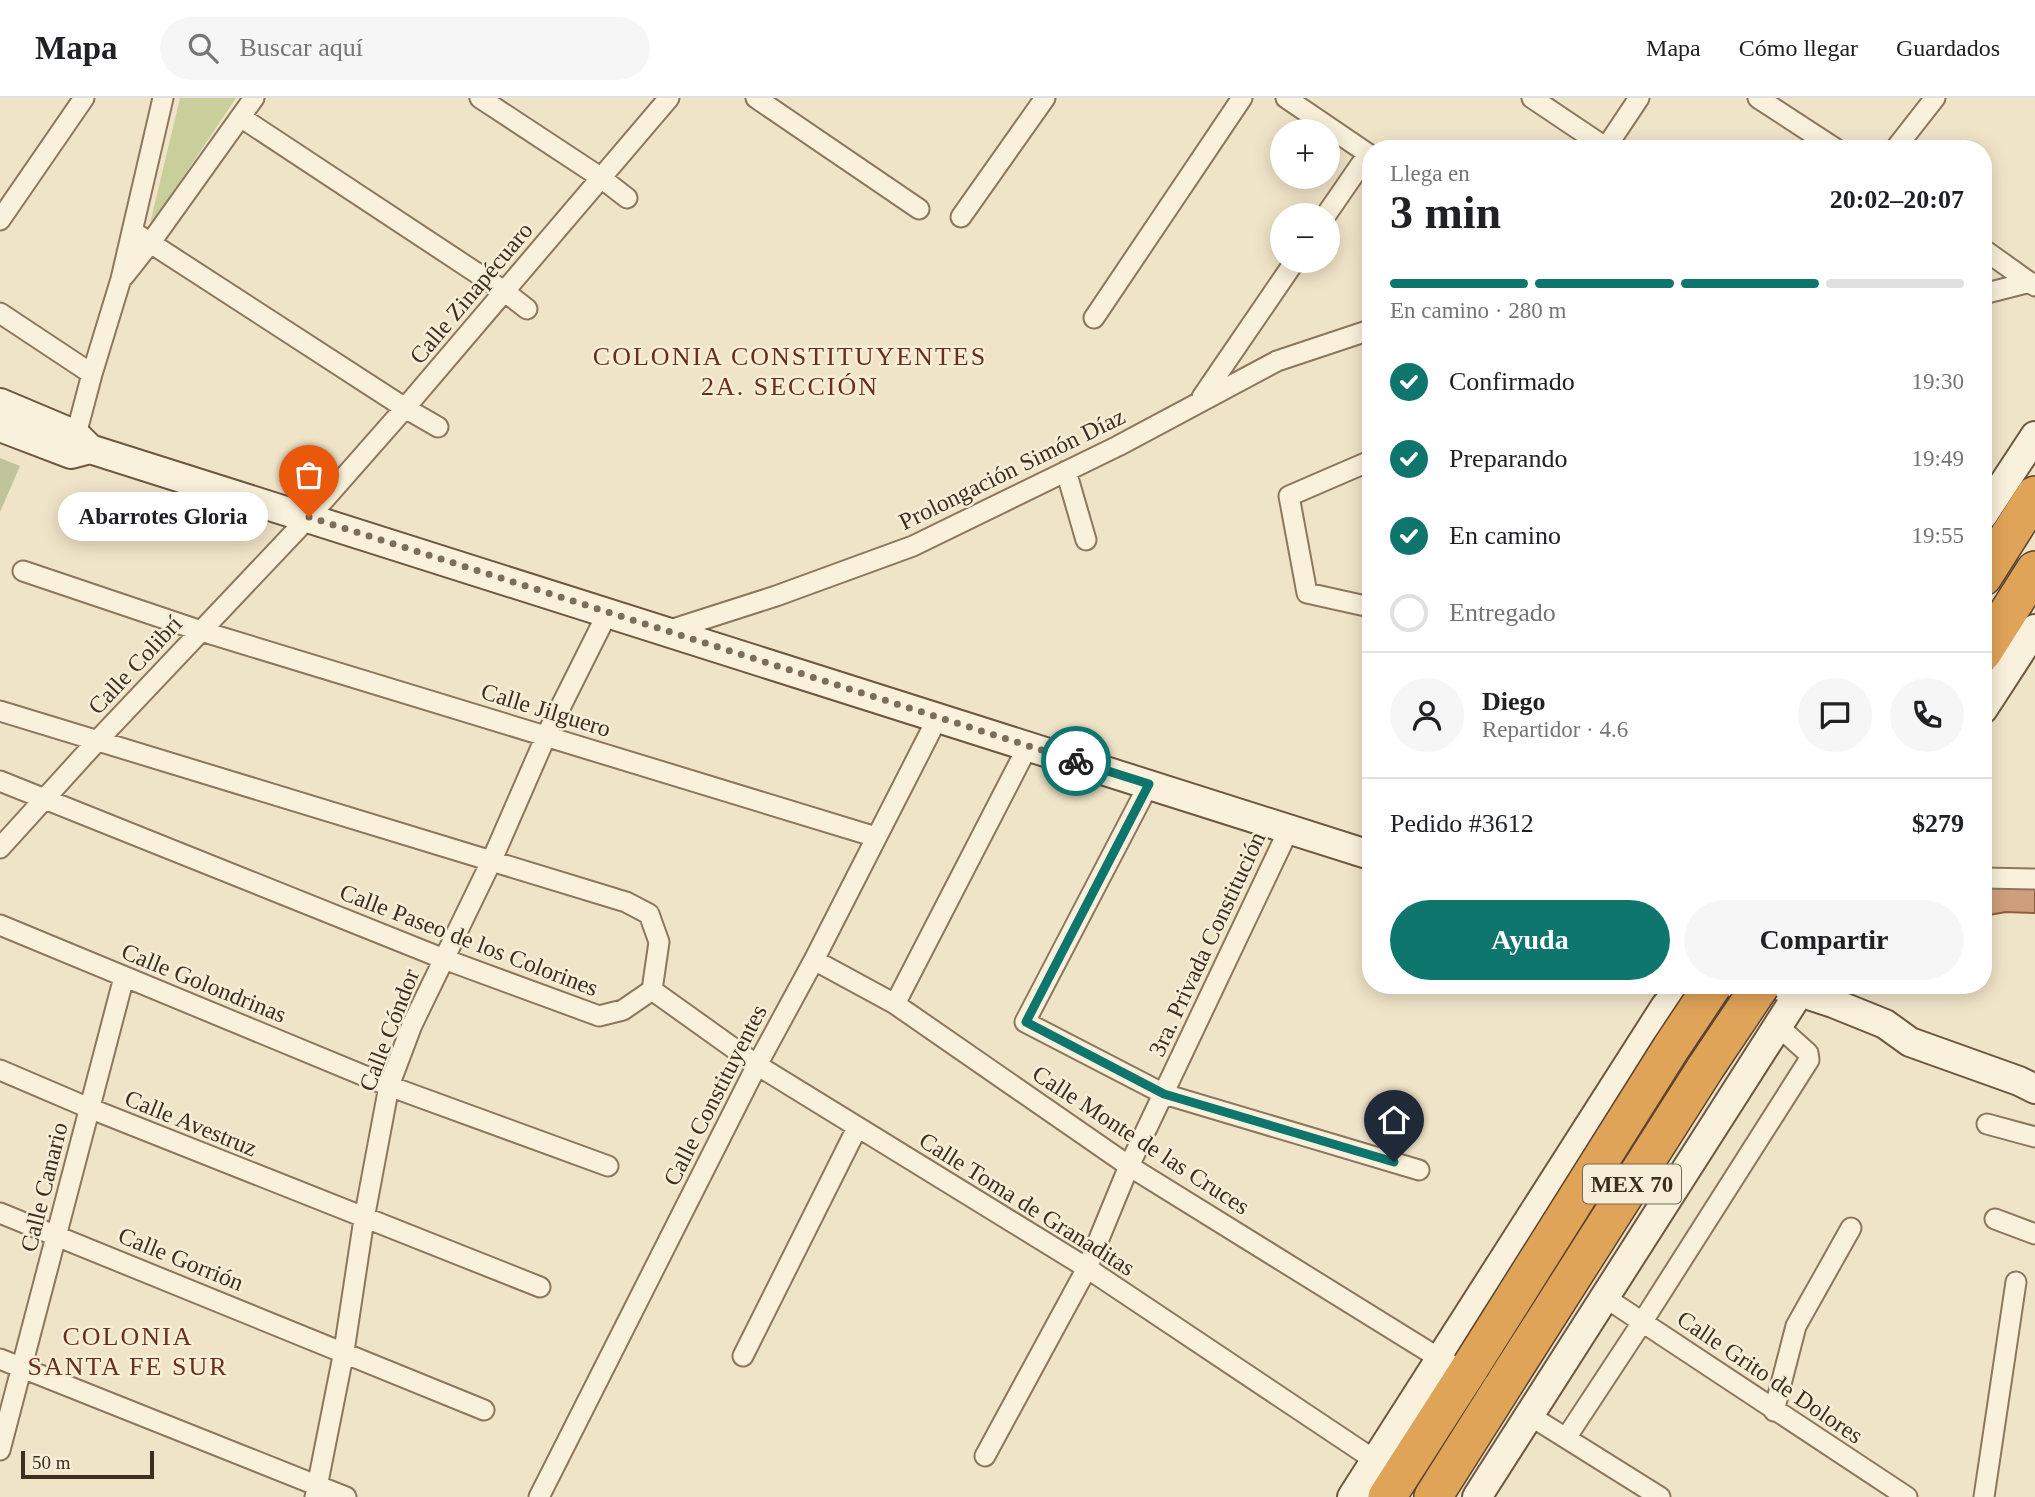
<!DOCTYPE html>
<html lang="es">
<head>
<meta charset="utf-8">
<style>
  body { margin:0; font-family:"Times New Roman",serif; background:#f6f6f6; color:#202124; height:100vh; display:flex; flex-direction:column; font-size:26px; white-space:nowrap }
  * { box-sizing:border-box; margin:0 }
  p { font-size:23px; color:#757577 }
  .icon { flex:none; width:38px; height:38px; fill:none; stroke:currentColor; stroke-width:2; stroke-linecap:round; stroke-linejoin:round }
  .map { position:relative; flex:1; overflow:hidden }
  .sheet { position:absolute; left:1362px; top:42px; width:630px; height:854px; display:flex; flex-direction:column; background:#fff; border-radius:28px; box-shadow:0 4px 18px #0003 }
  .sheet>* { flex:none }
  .tools { position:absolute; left:1270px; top:21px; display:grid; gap:14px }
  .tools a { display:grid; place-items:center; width:70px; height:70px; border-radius:50%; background:#fff; box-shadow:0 4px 18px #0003; font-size:35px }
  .scale { position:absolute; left:21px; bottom:18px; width:133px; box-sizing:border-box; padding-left:7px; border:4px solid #3d2e20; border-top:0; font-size:19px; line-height:24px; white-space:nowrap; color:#3d2e20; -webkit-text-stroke:5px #f7eed8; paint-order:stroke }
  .pin { position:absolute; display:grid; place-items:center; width:60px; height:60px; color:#fff; margin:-72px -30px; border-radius:50% 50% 50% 0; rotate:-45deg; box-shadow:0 0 7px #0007 }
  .pin .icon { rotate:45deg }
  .courier { position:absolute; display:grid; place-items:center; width:70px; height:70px; margin:-35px; border:5px solid #0f766e; border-radius:50%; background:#fff; color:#222; box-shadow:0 2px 9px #0007 }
  .bubble { position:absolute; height:49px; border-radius:24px; background:#fff; box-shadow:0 4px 18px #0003; font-size:23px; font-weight:700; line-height:49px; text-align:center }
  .summary em { font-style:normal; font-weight:700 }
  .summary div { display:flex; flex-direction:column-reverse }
  .summary { display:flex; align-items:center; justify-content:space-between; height:119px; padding:0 28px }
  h1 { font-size:46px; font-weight:700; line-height:52px }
  .bar { display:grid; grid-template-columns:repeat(4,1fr); gap:10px 7px; align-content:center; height:84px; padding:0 28px }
  .bar i { height:9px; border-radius:5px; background:#e0e0e0 }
  .bar .selected { background:#0f766e }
  .bar p { grid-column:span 4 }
  .line { display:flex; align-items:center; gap:18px; padding:0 28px; border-top:2px solid #e0e0e0 }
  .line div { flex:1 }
  .round { display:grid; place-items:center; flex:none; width:74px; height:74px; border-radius:37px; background:#f6f6f6 }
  ol { padding:0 28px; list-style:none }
  li { display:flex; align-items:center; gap:21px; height:77px }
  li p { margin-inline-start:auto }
  li .icon { padding:7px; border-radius:50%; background:#0f766e; color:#fff; stroke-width:4 }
  li:last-child { color:#757577 }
  li i { width:38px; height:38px; border:4px solid #e0e0e0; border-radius:50% }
  .action { display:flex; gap:14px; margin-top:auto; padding:14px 28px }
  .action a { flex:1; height:80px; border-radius:42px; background:#0f766e; color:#fff; font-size:28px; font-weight:700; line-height:80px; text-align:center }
  .action a+a { background:#f6f6f6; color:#202124 }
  header { display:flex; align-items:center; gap:42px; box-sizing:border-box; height:98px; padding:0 35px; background:#fff; border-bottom:2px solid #e0e0e0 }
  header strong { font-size:33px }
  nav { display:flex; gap:38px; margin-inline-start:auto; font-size:24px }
  .search { width:490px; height:63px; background:#f6f6f6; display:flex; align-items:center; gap:18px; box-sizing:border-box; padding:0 24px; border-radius:38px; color:#757577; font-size:26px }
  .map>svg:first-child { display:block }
  .green { fill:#c9cf9b }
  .cemetery { fill:#bfc49a }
  .building { fill:#cf9f7d; stroke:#8d5f41; stroke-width:2 }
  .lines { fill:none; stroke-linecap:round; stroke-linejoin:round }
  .street-casing { stroke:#8d765c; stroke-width:23 }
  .secondary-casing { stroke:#6f573f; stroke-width:32 }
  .highway-casing { stroke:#5b4430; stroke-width:40 }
  .street { stroke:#faf1dc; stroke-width:19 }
  .secondary { stroke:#faf1dc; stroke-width:28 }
  .highway { stroke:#e0a458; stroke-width:37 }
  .highway-bridge-casing { stroke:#5b4430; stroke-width:40; stroke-linecap:butt }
  .highway-bridge { stroke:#e0a458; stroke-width:37 }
  .done { stroke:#7c6e5b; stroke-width:7; stroke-dasharray:0 12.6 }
  .route { stroke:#0f766e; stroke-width:9 }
  .labels { text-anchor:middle; stroke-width:5; stroke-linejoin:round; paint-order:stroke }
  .shield { fill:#f7eed8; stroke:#756857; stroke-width:2 }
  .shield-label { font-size:23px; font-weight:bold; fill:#3d2e20 }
  .street-label { font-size:24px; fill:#3d2e20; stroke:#f7eed8 }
  .neighbourhood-label { font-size:26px; letter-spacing:2px; fill:#6b2e1e; stroke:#f7eed8 }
</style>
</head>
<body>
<header>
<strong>Mapa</strong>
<div class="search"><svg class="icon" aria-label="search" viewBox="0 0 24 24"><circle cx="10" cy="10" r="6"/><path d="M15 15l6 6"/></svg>Buscar aquí</div>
<nav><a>Mapa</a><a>Cómo llegar</a><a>Guardados</a></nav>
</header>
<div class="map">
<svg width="2035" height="1399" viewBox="0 0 2035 1399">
  <rect width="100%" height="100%" fill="#f0e4c8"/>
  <path class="green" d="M180,0H236L149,130Z"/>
  <path class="cemetery" d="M0,360L20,368L0,414Z"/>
  <path class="building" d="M1983,788L2035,790V815L2006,814L1983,818Z"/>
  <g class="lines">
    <defs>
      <path id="street" d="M480,0L600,79L627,100
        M756,0L919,111
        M1286,0L1370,57
        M1532,0L1608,51
        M1758,0L1836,51
        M242,20L504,193L527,211
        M1605,51L1639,0
        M1895,51L1935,0
        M1326,117L1368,56
        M961,119L1045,0
        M0,122L84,0
        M132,133L405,310L438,329
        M1983,151L2035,188
        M124,178L151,144L254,0
        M1983,196L2030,184
        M0,215L92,276
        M1094,220L1242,0
        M1202,299L1295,163
        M73,348L92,276L121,181L163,0
        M1370,363L1289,398L1307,495L1370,509
        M1066,373L1086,442
        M23,473L201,533L876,739
        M667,533L776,498L913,448L1118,348L1277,263L1370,232
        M0,613L626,804L649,816L659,844L652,892L623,912L599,918L444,861L0,683
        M1149,686L1025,924L1164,996L1419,1072
        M0,750L98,642L309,419L405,310L669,0
        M1983,780L2035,781
        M0,827L389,988L608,1068
        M814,862L895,906L1129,1068L1442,1262
        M652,892L757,967L1087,1170L1376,1363
        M895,906L1028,648
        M0,972L89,1010L540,1189
        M1987,1026L2035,1039
        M0,1115L484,1312
        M1995,1121L2035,1136
        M1606,1200L1907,1399
        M743,1258L857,1030
        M0,1261L346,1399
        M1774,1313L1796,1228L1851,1130
        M1529,1317L1660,1399
        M1566,1340L1643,1223L1809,962L1808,955L1778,928
        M0,1352L124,879
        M985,1358L1087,1170L1129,1068L1289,731
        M315,1399L344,1253L364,1121L389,988L412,927L491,764L546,638L608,514
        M539,1399L757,967L814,862L938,619
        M1984,1399L2016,1184"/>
      <path id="secondary" d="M0,305L76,337L90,351L1370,757
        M0,329L71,356L90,351
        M1983,417L2035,338
        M1983,611L2035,531
        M1778,887L1833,905L1885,926L1910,944L2019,983L2035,991
        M1352,1399L1665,909L1683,887
        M1477,1399L1804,887"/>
      <path id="highway" d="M1983,479L2035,397
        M1983,554L2035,472
        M1387,1399L1471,1268
        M1433,1399L1505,1285"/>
    </defs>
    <use href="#street" class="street-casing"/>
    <use href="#secondary" class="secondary-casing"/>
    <use href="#highway" class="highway-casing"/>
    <use href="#street" class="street"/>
    <use href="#secondary" class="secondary"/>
    <use href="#highway" class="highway"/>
    <defs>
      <path id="highway-bridge" d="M1471,1268L1671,950L1713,887
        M1505,1285L1706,969L1761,887"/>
    </defs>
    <use href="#highway-bridge" class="highway-bridge-casing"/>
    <use href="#highway-bridge" class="highway-bridge"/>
  </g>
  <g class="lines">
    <path class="done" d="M309,419L1076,663"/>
    <path class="route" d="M1076,663L1149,686L1026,924L1164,996L1394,1064"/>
  </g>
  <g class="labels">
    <rect class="shield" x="1583" y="1066.5" width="98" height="39" rx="5"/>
    <g class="shield-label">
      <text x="1632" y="1094">MEX 70</text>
    </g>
    <g class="street-label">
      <text transform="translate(471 195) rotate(-50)" y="8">Calle Zinapécuaro</text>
      <text transform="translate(1012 371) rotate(-26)" y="8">Prolongación Simón Díaz</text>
      <text transform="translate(135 567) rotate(-47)" y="8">Calle Colibrí</text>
      <text transform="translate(546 612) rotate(17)" y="8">Calle Jilguero</text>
      <text transform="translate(469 842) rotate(21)" y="8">Calle Paseo de los Colorines</text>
      <text transform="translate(1207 846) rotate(-65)" y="8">3ra. Privada Constitución</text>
      <text transform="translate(204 885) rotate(22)" y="8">Calle Golondrinas</text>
      <text transform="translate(389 932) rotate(-69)" y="8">Calle Cóndor</text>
      <text transform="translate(715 997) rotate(-63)" y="8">Calle Constituyentes</text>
      <text transform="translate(191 1025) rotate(22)" y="8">Calle Avestruz</text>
      <text transform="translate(1141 1042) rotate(33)" y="8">Calle Monte de las Cruces</text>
      <text transform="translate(44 1089) rotate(-76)" y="8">Calle Canario</text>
      <text transform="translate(1027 1106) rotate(32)" y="8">Calle Toma de Granaditas</text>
      <text transform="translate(181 1161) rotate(22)" y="8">Calle Gorrión</text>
      <text transform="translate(1770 1279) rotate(34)" y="8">Calle Grito de Dolores</text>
    </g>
    <g class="neighbourhood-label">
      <text x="790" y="267">COLONIA CONSTITUYENTES<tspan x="790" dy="30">2A. SECCIÓN</tspan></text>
      <text x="128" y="1247">COLONIA<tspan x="128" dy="30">SANTA FE SUR</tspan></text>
    </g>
  </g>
</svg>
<div class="tools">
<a>+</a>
<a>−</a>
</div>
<div class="scale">50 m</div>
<div class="pin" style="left:309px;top:419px;background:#ea580c"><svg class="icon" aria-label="bag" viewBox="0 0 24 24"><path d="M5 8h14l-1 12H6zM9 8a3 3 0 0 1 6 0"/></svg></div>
<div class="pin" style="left:1394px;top:1064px;background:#1f2937"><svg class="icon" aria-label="home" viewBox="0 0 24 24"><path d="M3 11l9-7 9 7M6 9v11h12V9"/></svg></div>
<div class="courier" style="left:1076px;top:663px"><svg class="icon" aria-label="bike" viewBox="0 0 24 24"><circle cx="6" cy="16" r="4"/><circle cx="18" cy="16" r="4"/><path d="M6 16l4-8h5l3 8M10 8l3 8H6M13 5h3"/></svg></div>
<div class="bubble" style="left:58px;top:394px;width:210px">Abarrotes Gloria</div>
<section class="sheet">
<div class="summary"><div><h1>3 min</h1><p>Llega en</p></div><em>20:02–20:07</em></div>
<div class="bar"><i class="selected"></i><i class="selected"></i><i class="selected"></i><i></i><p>En camino · 280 m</p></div>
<ol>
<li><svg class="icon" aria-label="check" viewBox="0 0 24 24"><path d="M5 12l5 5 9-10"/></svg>Confirmado<p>19:30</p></li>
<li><svg class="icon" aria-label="check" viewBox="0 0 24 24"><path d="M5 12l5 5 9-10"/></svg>Preparando<p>19:49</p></li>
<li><svg class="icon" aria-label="check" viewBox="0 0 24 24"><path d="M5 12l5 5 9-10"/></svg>En camino<p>19:55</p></li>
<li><i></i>Entregado</li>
</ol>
<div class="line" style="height:126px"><a class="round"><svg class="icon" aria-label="person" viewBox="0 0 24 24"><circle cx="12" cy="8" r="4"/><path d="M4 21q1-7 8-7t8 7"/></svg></a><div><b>Diego</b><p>Repartidor · 4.6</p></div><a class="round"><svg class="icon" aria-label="chat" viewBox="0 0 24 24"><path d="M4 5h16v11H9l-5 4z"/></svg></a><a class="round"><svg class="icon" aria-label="phone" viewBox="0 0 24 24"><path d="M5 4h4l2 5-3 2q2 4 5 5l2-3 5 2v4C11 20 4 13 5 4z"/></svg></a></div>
<div class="line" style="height:91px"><div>Pedido #3612</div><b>$279</b></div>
<div class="action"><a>Ayuda</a><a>Compartir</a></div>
</section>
</div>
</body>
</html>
